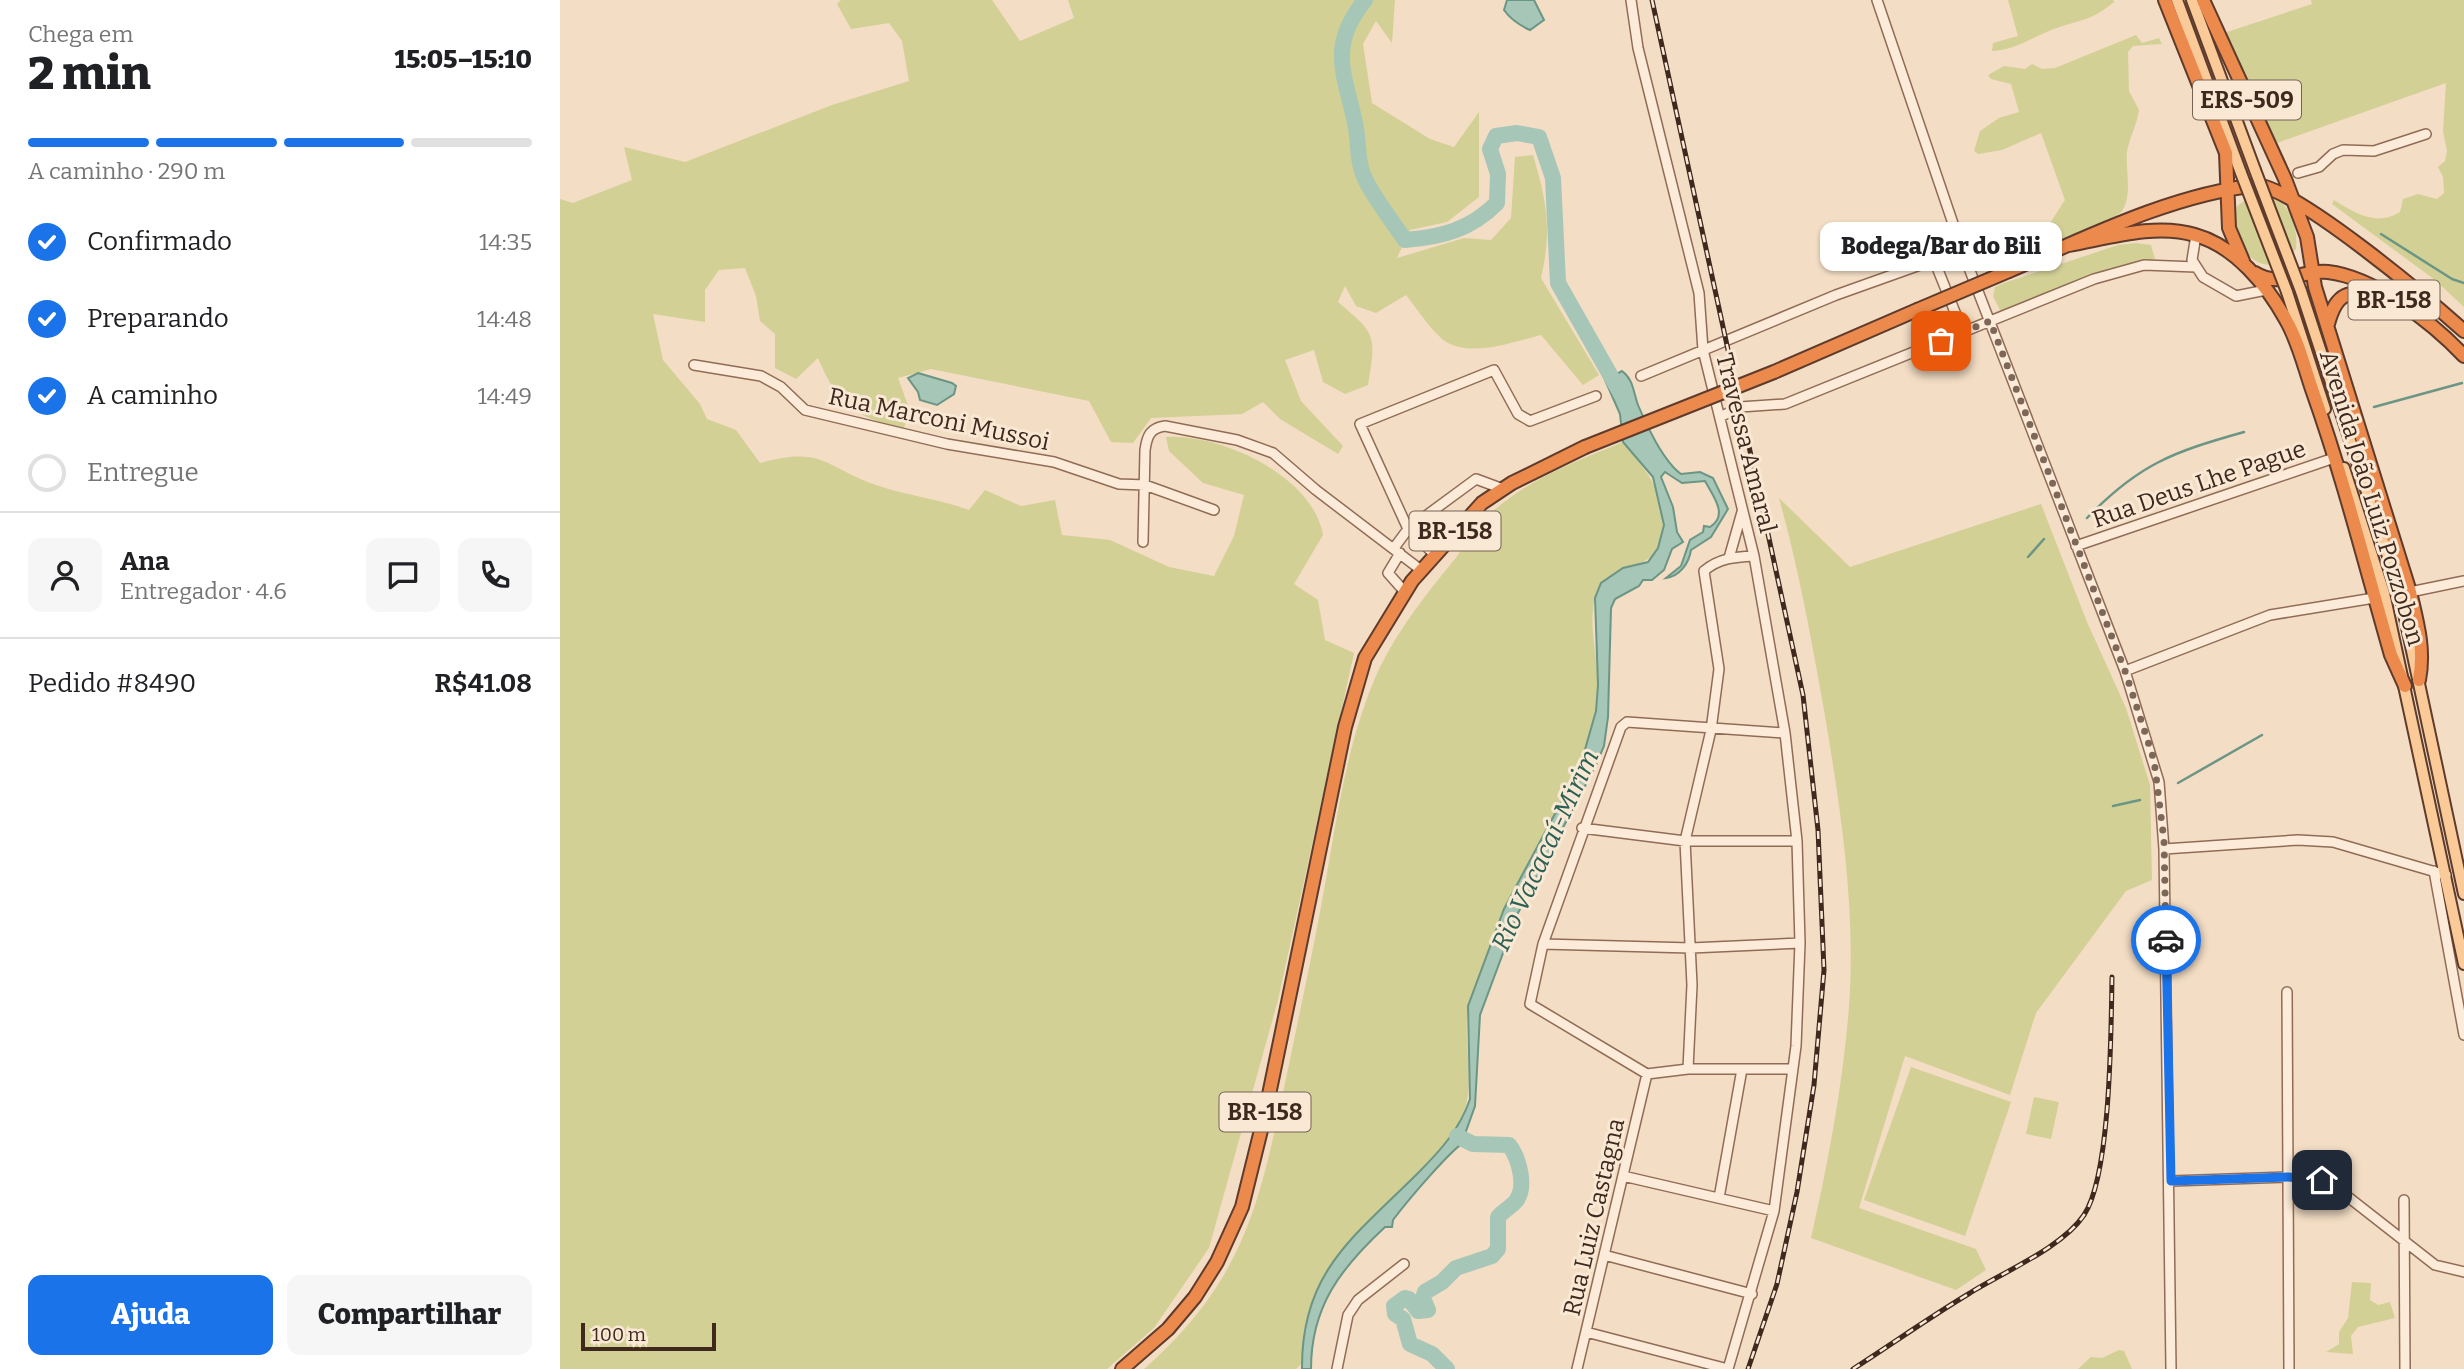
<!DOCTYPE html>
<html lang="pt">
<head>
<meta charset="utf-8">
<style>
  body { margin:0; font-family:Bitter,serif; background:#f6f6f6; color:#202124; height:100vh; display:flex; flex-direction:column; font-size:26px; white-space:nowrap }
  * { box-sizing:border-box; margin:0 }
  p { font-size:23px; color:#757577 }
  .icon { flex:none; width:38px; height:38px; fill:none; stroke:currentColor; stroke-width:2; stroke-linecap:round; stroke-linejoin:round }
  .map { position:relative; flex:1; overflow:hidden }
  .panel { display:flex; flex-direction:column; background:#fff; width:560px }
  .panel>* { flex:none }
  .scale { position:absolute; left:21px; bottom:18px; width:135px; box-sizing:border-box; padding-left:7px; border:4px solid #3f281d; border-top:0; font-size:19px; line-height:24px; white-space:nowrap; color:#3f281d; -webkit-text-stroke:5px #f9e8d4; paint-order:stroke }
  .pin { position:absolute; display:grid; place-items:center; width:60px; height:60px; color:#fff; margin:-30px; border-radius:14px; box-shadow:0 4px 10px #0006 }
  .courier { position:absolute; display:grid; place-items:center; width:70px; height:70px; margin:-35px; border:5px solid #1a73e8; border-radius:50%; background:#fff; color:#222; box-shadow:0 2px 9px #0007 }
  .bubble { position:absolute; height:49px; border-radius:14px; background:#fff; box-shadow:0 2px 5px #0004; font-size:23px; font-weight:800; line-height:49px; text-align:center }
  .head em { font-style:normal; font-weight:800 }
  .head div { display:flex; flex-direction:column-reverse }
  .head { display:flex; align-items:center; justify-content:space-between; height:119px; padding:0 28px }
  h1 { font-size:46px; font-weight:800; line-height:52px }
  .bar { display:grid; grid-template-columns:repeat(4,1fr); gap:10px 7px; align-content:center; height:84px; padding:0 28px }
  .bar i { height:9px; border-radius:5px; background:#e0e0e0 }
  .bar .current { background:#1a73e8 }
  .bar p { grid-column:span 4 }
  .line { display:flex; align-items:center; gap:18px; padding:0 28px; border-top:2px solid #e0e0e0 }
  .line div { flex:1 }
  .round { display:grid; place-items:center; flex:none; width:74px; height:74px; border-radius:14px; background:#f6f6f6 }
  ol { padding:0 28px; list-style:none }
  li { display:flex; align-items:center; gap:21px; height:77px }
  li p { margin-inline-start:auto }
  li .icon { padding:7px; border-radius:50%; background:#1a73e8; color:#fff; stroke-width:4 }
  li:last-child { color:#757577 }
  li i { width:38px; height:38px; border:4px solid #e0e0e0; border-radius:50% }
  .cta { display:flex; gap:14px; margin-top:auto; padding:14px 28px }
  .cta a { flex:1; height:80px; border-radius:14px; background:#1a73e8; color:#fff; font-size:28px; font-weight:800; line-height:80px; text-align:center }
  .cta a+a { background:#f6f6f6; color:#202124 }
  main { display:flex; flex:1; min-height:0 }
  .map>svg:first-child { display:block }
  .green { fill:#d3d096 }
  .water { fill:#a6c6b7; stroke:#6b9584; stroke-width:2 }
  .lines { fill:none; stroke-linecap:round; stroke-linejoin:round }
  .stream { stroke:#6b9584; stroke-width:2.5 }
  .river { stroke:#a6c6b7; stroke-width:16 }
  .minor-casing { stroke:#906c57; stroke-width:12 }
  .major-casing { stroke:#5e3b2c; stroke-width:14 }
  .highway-casing { stroke:#5e3b2c; stroke-width:16 }
  .minor { stroke:#fcebd8; stroke-width:9 }
  .major { stroke:#facb98; stroke-width:10 }
  .highway { stroke:#eb8a4c; stroke-width:12 }
  .rail-casing { stroke:#3f281d; stroke-width:5 }
  .rail { stroke:#f9e8d4; stroke-width:2.5; stroke-dasharray:8; stroke-linecap:butt }
  .major-bridge-casing { stroke:#5e3b2c; stroke-width:14; stroke-linecap:butt }
  .highway-bridge-casing { stroke:#5e3b2c; stroke-width:16; stroke-linecap:butt }
  .major-bridge { stroke:#facb98; stroke-width:10 }
  .highway-bridge { stroke:#eb8a4c; stroke-width:12 }
  .done { stroke:#7e6757; stroke-width:7; stroke-dasharray:0 12.6 }
  .route { stroke:#1a73e8; stroke-width:9 }
  .labels { text-anchor:middle; stroke-width:6; stroke-linejoin:round; paint-order:stroke }
  .shield { fill:#f9e8d4; stroke:#776254; stroke-width:2 }
  .shield-label { font-size:23px; font-weight:bold; fill:#3f281d }
  .street-label { font-size:24px; fill:#3f281d; stroke:#f9e8d4 }
  .water-label { font-size:26px; font-style:italic; fill:#2b6054; stroke:#f9e8d4 }
</style>
</head>
<body>
<main>
<section class="panel">
<div class="head"><div><h1>2 min</h1><p>Chega em</p></div><em>15:05–15:10</em></div>
<div class="bar"><i class="current"></i><i class="current"></i><i class="current"></i><i></i><p>A caminho · 290 m</p></div>
<ol>
<li><svg class="icon" aria-label="check" viewBox="0 0 24 24"><path d="M5 12l5 5 9-10"/></svg>Confirmado<p>14:35</p></li>
<li><svg class="icon" aria-label="check" viewBox="0 0 24 24"><path d="M5 12l5 5 9-10"/></svg>Preparando<p>14:48</p></li>
<li><svg class="icon" aria-label="check" viewBox="0 0 24 24"><path d="M5 12l5 5 9-10"/></svg>A caminho<p>14:49</p></li>
<li><i></i>Entregue</li>
</ol>
<div class="line" style="height:126px"><a class="round"><svg class="icon" aria-label="person" viewBox="0 0 24 24"><circle cx="12" cy="8" r="4"/><path d="M4 21q1-7 8-7t8 7"/></svg></a><div><b>Ana</b><p>Entregador · 4.6</p></div><a class="round"><svg class="icon" aria-label="chat" viewBox="0 0 24 24"><path d="M4 5h16v11H9l-5 4z"/></svg></a><a class="round"><svg class="icon" aria-label="phone" viewBox="0 0 24 24"><path d="M5 4h4l2 5-3 2q2 4 5 5l2-3 5 2v4C11 20 4 13 5 4z"/></svg></a></div>
<div class="line" style="height:91px"><div>Pedido #8490</div><b>R$41.08</b></div>
<div class="cta"><a>Ajuda</a><a>Compartilhar</a></div>
</section>
<div class="map">
<svg width="1904" height="1369" viewBox="0 0 1904 1369">
  <rect width="100%" height="100%" fill="#f3ddc4"/>
  <path class="green" d="M281,0H432L460,41L514,18L508,0H835L832,43L816,21L803,44L812,103L870,139L894,147L919,112V197L887,222L850,230L837,258L904,238L931,240L951,218L955,157L973,155C987,202 992,230 981,278L1039,375L1023,385L981,335C953,342 906,360 881,338C868,326 857,309 846,295L816,313L796,306L785,286L778,302C817,335 816,335 808,385L785,394L763,382L754,350L725,360L741,401L783,446L778,454L720,419L703,402L682,414L591,418L573,443L551,442L529,401L371,369L338,378L350,411L343,430C293,414 279,407 258,358L236,379L215,368V334L200,321L196,296L185,268L159,270L145,290V322L93,314L103,360L140,404L147,419L176,430L200,463C266,445 264,468 319,486C349,496 379,499 409,510L425,490L461,506L495,500L502,535L550,540L609,567L654,576L674,536L684,495L643,483L609,451L606,437C662,434 753,476 763,535L734,584L758,600L765,640L794,653L718,1000L649,1248L594,1328L547,1369H0V199L13,203L72,180L64,147L125,162L272,105L349,81L342,41L329,23L291,29L277,4Z
    M1448,0H1553L1554,2C1530,22 1521,19 1494,29C1472,37 1456,50 1432,51L1433,43L1458,36Z
    M1751,0H1904V307L1875,280L1772,204L1774,200C1795,213 1816,227 1840,212L1843,199L1858,194L1877,199L1884,193L1883,177L1878,167L1885,161L1887,151L1883,131L1886,83L1717,143L1664,33L1752,4Z
    M1576,35L1582,43L1599,38L1602,44L1573,46L1568,52L1569,91L1579,110C1577,125 1569,138 1567,152C1565,169 1573,195 1562,211C1556,220 1481,247 1468,247L1466,243L1490,223L1505,200L1481,133L1442,150L1418,154L1414,151L1420,131L1439,118L1459,112L1451,84L1431,79L1428,75L1444,66L1465,69L1472,64L1482,69L1495,68Z
    M1697,192C1725,192 1739,224 1736,249C1702,289 1668,244 1677,206Z
    M1576,243L1591,245L1595,259L1461,302L1445,311L1440,310L1433,296L1435,287L1444,283L1558,245Z
    M1063,442C1083,466 1105,492 1104,525C1103,579 1049,556 1036,595C1027,622 1038,657 1038,685C1038,712 1030,743 1020,768C1000,817 968,861 945,908C936,925 931,945 924,963C919,977 911,993 908,1008C902,1050 920,1094 895,1132C839,1217 741,1242 742,1363L736,1369H584C686,1279 700,1201 727,1074C738,1020 750,966 760,912C776,829 784,745 820,667C840,627 867,593 895,559C905,546 913,530 925,519C962,481 1015,462 1063,442Z
    M1219,498L1290,567L1481,504L1527,622L1566,708L1590,785L1592,880L1566,891L1476,1013L1450,1095L1345,1056L1299,1208L1416,1249L1426,1270L1396,1290L1251,1238C1268,1163 1283,1084 1289,1007C1296,910 1281,811 1265,716C1252,642 1239,570 1219,498Z
    M1351,1067L1451,1102L1405,1236L1304,1200Z
    M1474,1097L1499,1102L1491,1139L1466,1134Z
    M1792,1282L1811,1283L1810,1300L1818,1305L1830,1302L1835,1318L1798,1327L1791,1336L1793,1354L1766,1352L1779,1344V1332L1788,1318Z
    M1559,1350L1564,1351L1572,1369H1518L1531,1357L1542,1358Z"/>
  <path class="water" d="M947,0H974L984,20L970,30C959,25 951,20 944,10Z
    M1062,371C1074,380 1073,392 1078,405C1086,425 1104,462 1121,474L1140,472L1153,478L1168,509L1151,537L1131,550C1129,563 1120,576 1106,578L1121,566L1130,540L1143,532L1144,526L1150,527C1169,515 1153,496 1145,481L1122,483L1105,472L1101,477L1113,507L1117,532L1123,542L1112,549L1104,570L1092,580H1083L1079,586L1055,599L1051,608L1048,717L1044,746L1036,765L958,913L920,1015L915,1106L905,1134L908,1140C894,1145 845,1204 833,1220L832,1227H825C781,1268 751,1306 751,1369H742C741,1271 795,1236 858,1173C880,1151 900,1129 910,1099L908,1006L944,909L1020,767L1036,711L1038,685L1035,598L1041,583L1063,568L1088,562L1098,548L1104,525L1093,477L1063,442L1060,414L1045,380Z
    M358,373L392,383L396,386L394,394L377,405L360,400L358,392L348,378Z"/>
  <g class="lines">
    <path class="stream" d="M1821,234L1892,279L1904,283
      M1814,407L1902,383
      M1527,518C1579,464 1613,452 1684,432
      M1468,557L1484,539
      M1618,783L1702,735
      M1553,806L1580,800"/>
    <path class="river" d="M805,0C766,49 786,75 796,128C799,147 797,164 806,181C817,202 832,221 845,240C882,237 910,230 937,203L938,174L930,149L936,136L957,133L979,137L993,178L998,283L1061,394
      M887,1369L872,1354L850,1344L843,1319L835,1314L834,1306L845,1298L849,1299L858,1311L868,1310L863,1298L865,1292L882,1282L896,1268L932,1256L938,1249V1217C943,1211 951,1207 956,1201C967,1187 959,1158 949,1145L913,1144L897,1136"/>
    <defs>
      <path id="minor" d="M1071,0L1078,48L1139,293L1143,350L1194,556L1225,733L1237,841L1240,943L1236,1046L1214,1211L1168,1369
        M1317,0L1402,250L1565,671L1599,782L1604,849L1611,1369
        M1738,173L1759,167L1773,154L1783,150L1814,151L1866,134
        M1636,235L1632,260L1643,277L1676,296L1706,290
        M1374,260L1403,332
        M134,365L201,376L221,387L245,410L387,444L494,462L559,484L585,485L654,510
        M1081,376L1276,295L1402,250
        M1160,417L1180,407L1225,404L1534,279L1584,265L1636,267
        M583,542L585,450C587,436 590,428 605,426L677,440L713,453L756,490L861,570
        M1516,546L1774,458
        M834,548L848,529L916,479L943,489
        M840,553L828,573L844,591
        M874,554L848,529L800,424L934,370L958,414L970,421L1036,396
        M1169,558L1182,512
        M1850,592L1904,581
        M1565,671L1710,615L1814,598
        M1225,733L1067,722L1061,727L983,944L970,1004L1087,1074L1128,1069H1233
        M1022,828L1125,841H1237
        M1604,849L1738,840L1773,842L1886,875
        M1874,871L1904,1035
        M983,944L1131,948L1240,943
        M1727,992L1729,1369
        M1128,1069L1132,985L1125,841L1151,730L1159,669L1144,571C1159,558 1175,557 1194,556
        M1063,1176L1214,1211
        M1611,1181L1728,1177L1769,1182L1875,1265L1904,1272
        M1159,1198L1182,1069
        M1844,1200L1845,1369
        M1044,1255L1192,1294
        M1026,1332L1168,1369
        M777,1369L788,1315L798,1300L844,1264
        M1017,1369L1087,1074"/>
      <path id="major" d="M1617,0L1681,173
        M1632,0L1695,170
        M1741,291L1839,590L1904,894
        M1727,292L1765,409
        M1784,468L1824,593L1904,964"/>
      <path id="highway" d="M1605,0L1666,153L1669,228L1683,261
        M1643,0L1725,179L1747,237L1755,287L1850,592C1857,622 1865,649 1859,680
        M1509,245C1548,238 1595,223 1635,235C1675,246 1707,285 1726,320C1739,342 1745,370 1754,395C1784,480 1806,568 1831,655L1845,686
        M1449,271C1527,237 1613,194 1698,185C1742,193 1866,297 1904,331
        M1695,273C1720,289 1742,269 1768,272C1814,277 1873,323 1904,356
        M1768,324C1777,291 1788,291 1819,295
        M1214,372L1357,310
        M562,1369L608,1329L635,1297L657,1262L682,1207L705,1114L785,727L805,658L852,581L922,503L952,483L1025,447"/>
    </defs>
    <use href="#minor" class="minor-casing"/>
    <use href="#major" class="major-casing"/>
    <use href="#highway" class="highway-casing"/>
    <use href="#minor" class="minor"/>
    <use href="#major" class="major"/>
    <use href="#highway" class="highway"/>
    <defs>
      <path id="rail" d="M1092,0L1243,695L1258,830L1264,970L1254,1085L1237,1192L1217,1284L1188,1369
        M1293,1369C1332,1344 1370,1317 1410,1293C1443,1272 1502,1248 1524,1215C1551,1175 1551,1029 1552,977"/>
    </defs>
    <use href="#rail" class="rail-casing"/>
    <use href="#rail" class="rail"/>
    <defs>
      <path id="major-bridge" d="M1695,170L1741,291
        M1681,173L1727,292"/>
      <path id="highway-bridge" d="M1357,310L1449,271
        M1025,447L1214,372"/>
    </defs>
    <use href="#major-bridge" class="major-bridge-casing"/>
    <use href="#highway-bridge" class="highway-bridge-casing"/>
    <use href="#major-bridge" class="major-bridge"/>
    <use href="#highway-bridge" class="highway-bridge"/>
  </g>
  <g class="lines">
    <path class="done" d="M1381,341L1430,321L1565,671L1594,760L1604,840L1606,940"/>
    <path class="route" d="M1606,940L1611,1181L1728,1177L1762,1180"/>
  </g>
  <g class="labels">
    <g class="shield">
      <rect x="1633" y="80.5" width="108" height="39" rx="5"/>
      <rect x="1788.5" y="280.5" width="91" height="39" rx="5"/>
      <rect x="849.5" y="511.5" width="91" height="39" rx="5"/>
      <rect x="659.5" y="1092.5" width="91" height="39" rx="5"/>
    </g>
    <g class="shield-label">
      <text x="1687" y="108">ERS-509</text>
      <text x="1834" y="308">BR-158</text>
      <text x="895" y="539">BR-158</text>
      <text x="705" y="1120">BR-158</text>
    </g>
    <g class="street-label">
      <text transform="translate(379 419) rotate(12)" y="8">Rua Marconi Mussoi</text>
      <text transform="translate(1186 443) rotate(76)" y="8">Travessa Amaral</text>
      <text transform="translate(1639 484) rotate(-19)" y="8">Rua Deus Lhe Pague</text>
      <text transform="translate(1812 498) rotate(73)" y="8">Avenida João Luiz Pozzobon</text>
      <text transform="translate(1034 1217) rotate(-77)" y="8">Rua Luiz Castagna</text>
    </g>
    <g class="water-label">
      <text transform="translate(985 850) rotate(-65)" y="9">Rio Vacacaí-Mirim</text>
    </g>
  </g>
</svg>
<div class="scale">100 m</div>
<div class="pin" style="left:1381px;top:341px;background:#ea580c"><svg class="icon" aria-label="bag" viewBox="0 0 24 24"><path d="M5 8h14l-1 12H6zM9 8a3 3 0 0 1 6 0"/></svg></div>
<div class="pin" style="left:1762px;top:1180px;background:#1f2937"><svg class="icon" aria-label="home" viewBox="0 0 24 24"><path d="M3 11l9-7 9 7M6 9v11h12V9"/></svg></div>
<div class="courier" style="left:1606px;top:940px"><svg class="icon" aria-label="car" viewBox="0 0 24 24"><path d="M5 17H2v-5l4-1 3-4h7l3 4 3 1v5h-3M9 17h6M6 11h13"/><circle cx="7" cy="17" r="2"/><circle cx="17" cy="17" r="2"/></svg></div>
<div class="bubble" style="left:1260px;top:222px;width:242px">Bodega/Bar do Bili</div>
</div>
</main>
</body>
</html>
